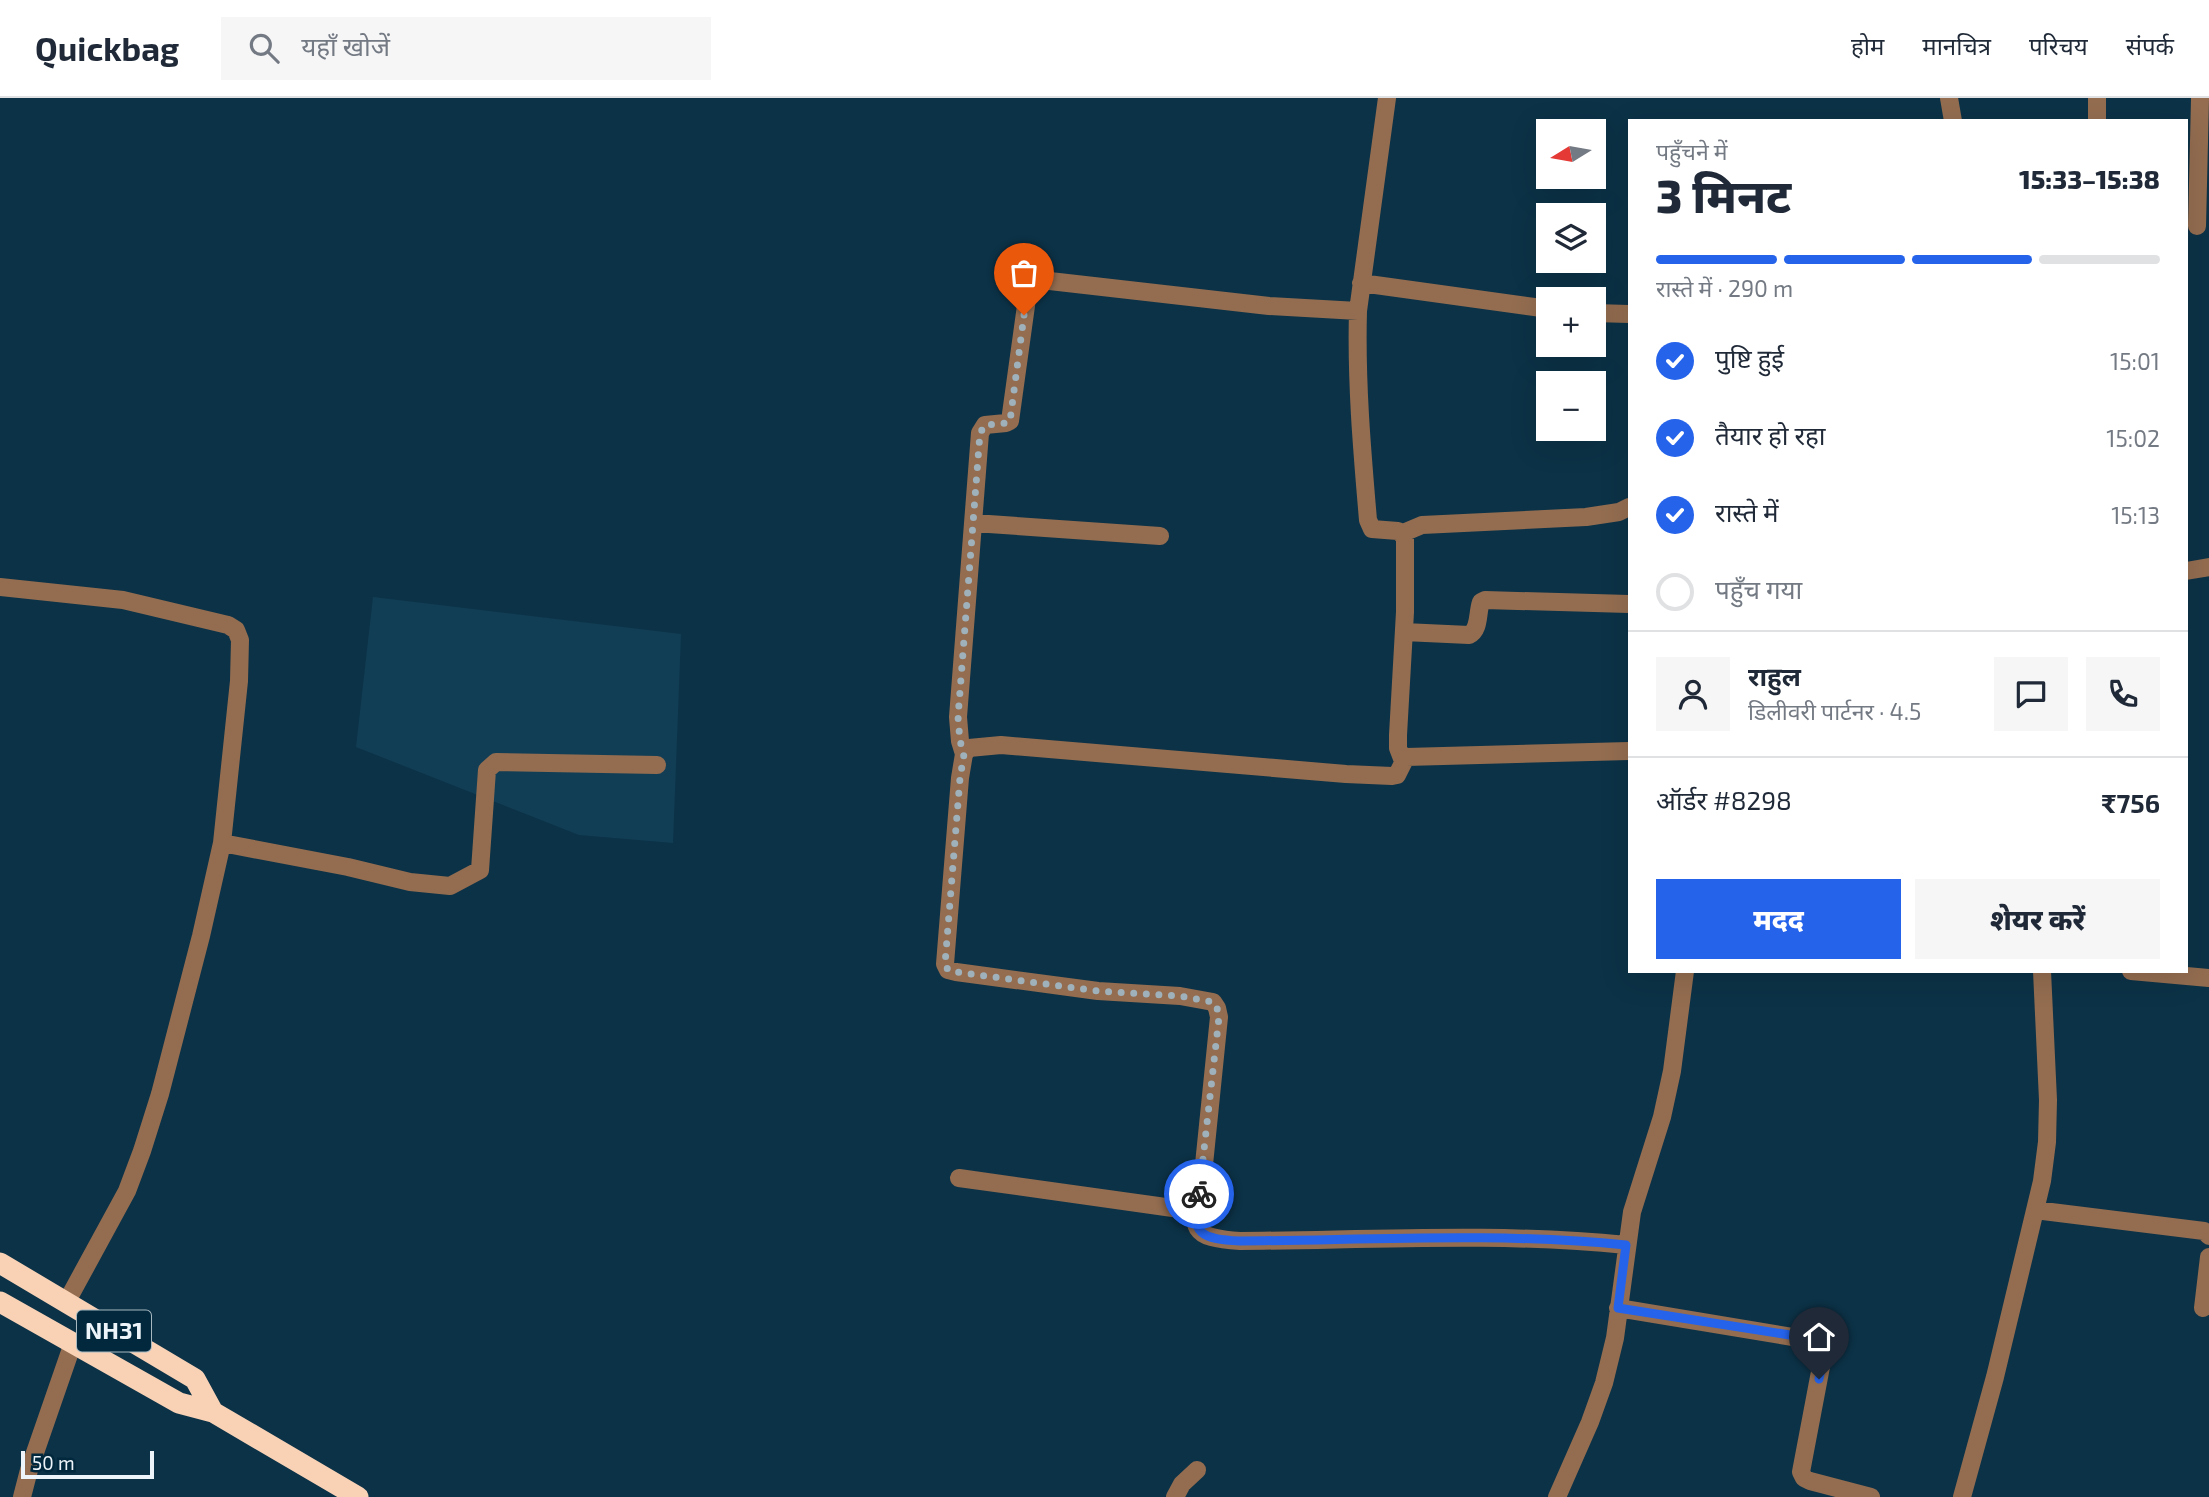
<!DOCTYPE html>
<html lang="hi">
<head>
<meta charset="utf-8">
<style>
  body { margin:0; font-family:"Exo 2","Noto Sans Devanagari",sans-serif; background:#f6f6f7; color:#1f2937; height:100vh; display:flex; flex-direction:column; font-size:26px; white-space:nowrap }
  * { box-sizing:border-box; margin:0 }
  p { font-size:23px; color:#747a83 }
  .icon { flex:none; width:38px; height:38px; fill:none; stroke:currentColor; stroke-width:2; stroke-linecap:round; stroke-linejoin:round }
  .map { position:relative; flex:1; overflow:hidden }
  .side { position:absolute; left:1628px; top:21px; width:560px; height:854px; display:flex; flex-direction:column; background:#fff; border-radius:0px; box-shadow:0 7px 28px #0002 }
  .side>* { flex:none }
  .needle { width:46px; rotate:259deg }
  .tools { position:absolute; left:1536px; top:21px; display:grid; gap:14px }
  .tools a { display:grid; place-items:center; width:70px; height:70px; border-radius:0px; background:#fff; box-shadow:0 7px 28px #0002; font-size:35px }
  .scale { position:absolute; left:21px; bottom:18px; width:133px; box-sizing:border-box; padding-left:7px; border:4px solid #eef5fa; border-top:0; font-size:19px; line-height:24px; white-space:nowrap; color:#eef5fa; -webkit-text-stroke:5px #01283c; paint-order:stroke }
  .pin { position:absolute; display:grid; place-items:center; width:60px; height:60px; color:#fff; margin:-72px -30px; border-radius:50% 50% 50% 0; rotate:-45deg; box-shadow:0 0 7px #0007 }
  .pin .icon { rotate:45deg }
  .courier { position:absolute; display:grid; place-items:center; width:70px; height:70px; margin:-35px; border:5px solid #2563eb; border-radius:50%; background:#fff; color:#222; box-shadow:0 2px 9px #0007 }
  .head em { font-style:normal; font-weight:800 }
  .head div { display:flex; flex-direction:column-reverse }
  .head { display:flex; align-items:center; justify-content:space-between; height:119px; padding:0 28px }
  h1 { font-size:46px; font-weight:800; line-height:52px }
  .bar { display:grid; grid-template-columns:repeat(4,1fr); gap:10px 7px; align-content:center; height:84px; padding:0 28px }
  .bar i { height:9px; border-radius:5px; background:#e0e1e3 }
  .bar .active { background:#2563eb }
  .bar p { grid-column:span 4 }
  .line { display:flex; align-items:center; gap:18px; padding:0 28px; border-top:2px solid #e0e1e3 }
  .line div { flex:1 }
  .round { display:grid; place-items:center; flex:none; width:74px; height:74px; border-radius:0px; background:#f6f6f7 }
  ol { padding:0 28px; list-style:none }
  li { display:flex; align-items:center; gap:21px; height:77px }
  li p { margin-inline-start:auto }
  li .icon { padding:7px; border-radius:50%; background:#2563eb; color:#fff; stroke-width:4 }
  li:last-child { color:#747a83 }
  li i { width:38px; height:38px; border:4px solid #e0e1e3; border-radius:50% }
  .primary-button { display:flex; gap:14px; margin-top:auto; padding:14px 28px }
  .primary-button a { flex:1; height:80px; border-radius:0px; background:#2563eb; color:#fff; font-size:28px; font-weight:800; line-height:80px; text-align:center }
  .primary-button a+a { background:#f6f6f7; color:#1f2937 }
  header { display:flex; align-items:center; gap:42px; box-sizing:border-box; height:98px; padding:0 35px; background:#fff; border-bottom:2px solid #e0e1e3 }
  header strong { font-size:33px }
  nav { display:flex; gap:38px; margin-inline-start:auto; font-size:24px }
  .search { width:490px; height:63px; background:#f6f6f7; display:flex; align-items:center; gap:18px; box-sizing:border-box; padding:0 24px; border-radius:0px; color:#747a83; font-size:26px }
  .map>svg:first-child { display:block }
  .built { fill:#123e55 }
  .lines { fill:none; stroke-linecap:round; stroke-linejoin:round }
  .minor { stroke:#946d50; stroke-width:18 }
  .highway { stroke:#f9d2b6; stroke-width:21 }
  .done { stroke:#9fb1bb; stroke-width:7; stroke-dasharray:0 12.6 }
  .route { stroke:#2563eb; stroke-width:9 }
  .labels { text-anchor:middle; stroke-width:5; stroke-linejoin:round; paint-order:stroke }
  .shield { fill:#01283c; stroke:#a7b8c1; stroke-width:2 }
  .shield-label { font-size:24px; font-weight:bold; fill:#eef5fa }
</style>
</head>
<body>
<header>
<strong>Quickbag</strong>
<div class="search"><svg class="icon" aria-label="search" viewBox="0 0 24 24"><circle cx="10" cy="10" r="6"/><path d="M15 15l6 6"/></svg>यहाँ खोजें</div>
<nav><a>होम</a><a>मानचित्र</a><a>परिचय</a><a>संपर्क</a></nav>
</header>
<div class="map">
<svg width="2209" height="1399" viewBox="0 0 2209 1399">
  <rect width="100%" height="100%" fill="#0c3247"/>
  <path class="built" d="M373,499L681,536L673,745L579,737L356,649Z"/>
  <g class="lines">
    <path class="minor" d="M1387,0L1358,213C1356,283 1362,352 1368,422L1372,431L1398,433L1405,439V514L1398,637V650L1403,663
      M1949,0L1953,23
      M2097,23V0
      M2197,128L2200,1
      M1361,185L1549,211
      M1594,215L1629,216
      M974,425L1160,438
      M1403,435L1422,427L1586,419L1619,414L1629,409
      M2186,473L2209,469
      M0,489L123,502L228,527L236,532L240,542L239,583L222,745L201,838L160,996L142,1053L127,1093L66,1205
      M1404,534L1469,537C1480,532 1477,515 1481,504L1485,502L1629,506
      M964,656L960,643L958,619L980,335L985,327L1006,325L1010,323L1029,186L1041,182L1269,208L1358,213
      M222,745L348,769L410,784L450,788L480,772L487,672L496,664L657,667
      M2131,873L2209,880
      M959,1080L1194,1113
      M2035,1112L2196,1132L2204,1133L2209,1138
      M1626,1147C1498,1134 1368,1142 1240,1143C1191,1140 1189,1131 1202,1086L1219,919L1217,910L1213,904L1180,898L1098,893L956,874L948,872L945,866L960,680L964,656L969,650L1001,647L1346,676L1392,678L1397,677L1406,659L1629,653
      M1618,1210L1817,1243L1822,1249L1823,1258L1801,1374L1804,1380L1810,1383L1871,1399
      M2203,1210L2209,1159
      M22,1399L29,1372L73,1245
      M1175,1399L1182,1386L1197,1372
      M1557,1399L1590,1324L1604,1285L1615,1240L1632,1114L1662,1019L1672,973L1685,873
      M1962,1399L1995,1279L2042,1083L2047,1044L2048,1002L2042,873"/>
    <path class="highway" d="M0,1165L195,1281L213,1314
      M0,1204L179,1305L213,1314L358,1399"/>
  </g>
  <g class="lines">
    <path class="done" d="M1024,217L1010,323L1006,325L985,327L980,335L958,619L960,643L964,656L960,680L945,866L948,872L956,874L1098,893L1180,898L1213,904L1217,910L1219,919L1199,1096"/>
    <path class="route" d="M1199,1096C1188,1137 1203,1141 1240,1143C1368,1142 1498,1134 1626,1147L1618,1210L1809,1240C1829,1247 1822,1264 1819,1281"/>
  </g>
  <g class="labels">
    <rect class="shield" x="77" y="1212.5" width="74" height="41" rx="5"/>
    <g class="shield-label">
      <text x="114" y="1241">NH31</text>
    </g>
  </g>
</svg>
<div class="tools">
<a><svg class="needle" viewBox="-14 -14 28 28"><path d="M0-13l5 13h-10z" fill="#e53935"/><path d="M0 13l5-13h-10z" fill="#747a83"/></svg></a>
<a><svg class="icon" aria-label="layers" viewBox="0 0 24 24"><path d="M12 4l9 5-9 5-9-5zM3 14l9 5 9-5"/></svg></a>
<a>+</a>
<a>−</a>
</div>
<div class="scale">50 m</div>
<div class="pin" style="left:1024px;top:217px;background:#ea580c"><svg class="icon" aria-label="bag" viewBox="0 0 24 24"><path d="M5 8h14l-1 12H6zM9 8a3 3 0 0 1 6 0"/></svg></div>
<div class="pin" style="left:1819px;top:1281px;background:#1f2937"><svg class="icon" aria-label="home" viewBox="0 0 24 24"><path d="M3 11l9-7 9 7M6 9v11h12V9"/></svg></div>
<div class="courier" style="left:1199px;top:1096px"><svg class="icon" aria-label="bike" viewBox="0 0 24 24"><circle cx="6" cy="16" r="4"/><circle cx="18" cy="16" r="4"/><path d="M6 16l4-8h5l3 8M10 8l3 8H6M13 5h3"/></svg></div>
<section class="side">
<div class="head"><div><h1>3 मिनट</h1><p>पहुँचने में</p></div><em>15:33–15:38</em></div>
<div class="bar"><i class="active"></i><i class="active"></i><i class="active"></i><i></i><p>रास्ते में · 290 m</p></div>
<ol>
<li><svg class="icon" aria-label="check" viewBox="0 0 24 24"><path d="M5 12l5 5 9-10"/></svg>पुष्टि हुई<p>15:01</p></li>
<li><svg class="icon" aria-label="check" viewBox="0 0 24 24"><path d="M5 12l5 5 9-10"/></svg>तैयार हो रहा<p>15:02</p></li>
<li><svg class="icon" aria-label="check" viewBox="0 0 24 24"><path d="M5 12l5 5 9-10"/></svg>रास्ते में<p>15:13</p></li>
<li><i></i>पहुँच गया</li>
</ol>
<div class="line" style="height:126px"><a class="round"><svg class="icon" aria-label="person" viewBox="0 0 24 24"><circle cx="12" cy="8" r="4"/><path d="M4 21q1-7 8-7t8 7"/></svg></a><div><b>राहुल</b><p>डिलीवरी पार्टनर · 4.5</p></div><a class="round"><svg class="icon" aria-label="chat" viewBox="0 0 24 24"><path d="M4 5h16v11H9l-5 4z"/></svg></a><a class="round"><svg class="icon" aria-label="phone" viewBox="0 0 24 24"><path d="M5 4h4l2 5-3 2q2 4 5 5l2-3 5 2v4C11 20 4 13 5 4z"/></svg></a></div>
<div class="line" style="height:91px"><div>ऑर्डर #8298</div><b>₹756</b></div>
<div class="primary-button"><a>मदद</a><a>शेयर करें</a></div>
</section>
</div>
</body>
</html>
